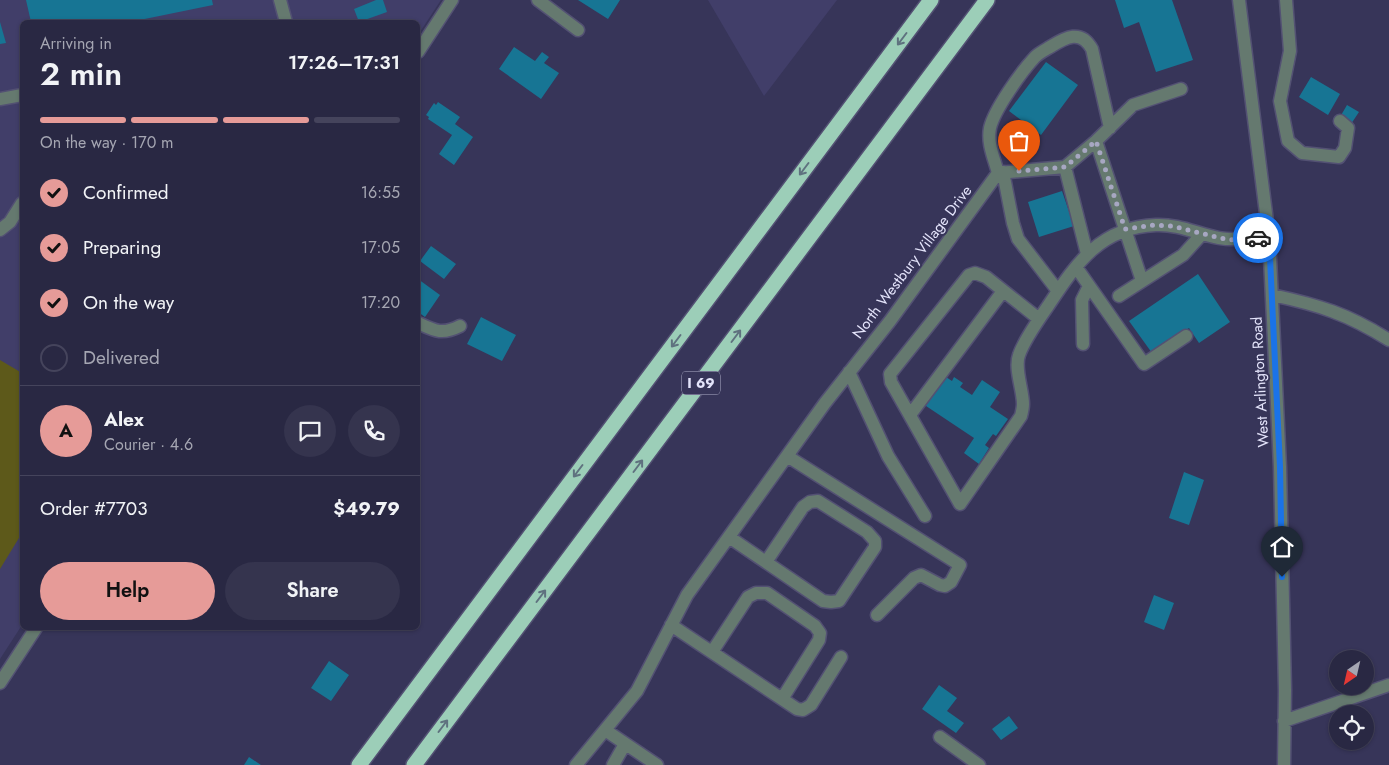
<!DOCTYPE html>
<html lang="en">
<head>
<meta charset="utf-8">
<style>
  body { margin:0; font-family:Jost,sans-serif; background:#35344e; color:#f1f3f6; height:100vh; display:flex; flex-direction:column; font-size:19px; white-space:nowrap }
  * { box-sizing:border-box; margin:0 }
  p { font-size:16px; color:#a5a6b2 }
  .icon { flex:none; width:28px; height:28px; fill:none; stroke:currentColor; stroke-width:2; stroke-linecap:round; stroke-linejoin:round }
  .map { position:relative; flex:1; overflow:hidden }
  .drawer { position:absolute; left:20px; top:20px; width:400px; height:610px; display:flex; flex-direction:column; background:#292843; border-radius:8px; box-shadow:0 1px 4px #0004,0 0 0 1px #45445c }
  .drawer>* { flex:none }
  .needle { width:32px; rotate:214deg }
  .buttons { position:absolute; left:1329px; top:650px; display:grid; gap:10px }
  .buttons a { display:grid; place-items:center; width:45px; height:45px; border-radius:50%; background:#292843; box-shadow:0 1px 4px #0004,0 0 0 1px #45445c; font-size:25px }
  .pin { position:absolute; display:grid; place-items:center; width:42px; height:42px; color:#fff; margin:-51px -21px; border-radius:50% 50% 50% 0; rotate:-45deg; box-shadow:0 0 5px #0007 }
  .pin .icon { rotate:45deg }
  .courier { position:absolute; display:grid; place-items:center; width:50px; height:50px; margin:-25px; border:4px solid #1a73e8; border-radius:50%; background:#fff; color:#222; box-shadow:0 1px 6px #0007 }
  .headline em { font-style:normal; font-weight:600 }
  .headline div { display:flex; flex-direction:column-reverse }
  .headline { display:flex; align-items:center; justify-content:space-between; height:85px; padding:0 20px }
  h1 { font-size:32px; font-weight:600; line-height:38px }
  .bar { display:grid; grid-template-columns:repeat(4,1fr); gap:8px 5px; align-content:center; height:60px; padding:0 20px }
  .bar i { height:6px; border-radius:4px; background:#45445c }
  .bar .active { background:#e69b98 }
  .bar p { grid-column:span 4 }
  .line { display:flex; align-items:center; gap:12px; padding:0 20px; border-top:1px solid #45445c }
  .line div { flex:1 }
  .round { display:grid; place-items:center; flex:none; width:52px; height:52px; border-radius:26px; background:#35344e }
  ol { padding:0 20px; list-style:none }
  li { display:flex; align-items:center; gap:15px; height:55px }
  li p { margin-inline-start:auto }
  li .icon { padding:5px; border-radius:50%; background:#e69b98; color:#111; stroke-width:4 }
  li:last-child { color:#a5a6b2 }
  li i { width:28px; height:28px; border:2px solid #45445c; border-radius:50% }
  .action { display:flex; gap:10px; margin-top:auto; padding:10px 20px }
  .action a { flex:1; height:58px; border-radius:30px; background:#e69b98; color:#111; font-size:20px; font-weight:600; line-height:58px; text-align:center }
  .action a+a { background:#35344e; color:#f1f3f6 }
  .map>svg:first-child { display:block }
  .built { fill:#413e69 }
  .green { fill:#5d591a }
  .building { fill:#177594 }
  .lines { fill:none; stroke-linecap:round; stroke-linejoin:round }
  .minor-casing { stroke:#535173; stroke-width:15 }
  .highway-casing { stroke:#535173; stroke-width:18 }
  .minor { stroke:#65796f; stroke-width:12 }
  .highway { stroke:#9cceb8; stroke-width:15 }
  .oneway { stroke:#5f727f }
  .done { stroke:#a7a7c2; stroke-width:5; stroke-dasharray:0 9 }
  .route { stroke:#1a73e8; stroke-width:6 }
  .labels { text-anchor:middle; stroke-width:4; stroke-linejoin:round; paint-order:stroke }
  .shield { fill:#373559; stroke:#b0b0ca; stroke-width:1 }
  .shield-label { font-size:14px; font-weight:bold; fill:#e4e4fb }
  .street-label { font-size:15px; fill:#e4e4fb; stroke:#373559 }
</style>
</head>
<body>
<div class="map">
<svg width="1389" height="765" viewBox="0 0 1389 765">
  <rect width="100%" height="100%" fill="#373559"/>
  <path class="built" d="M0,0H441L418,35V22H22V625L0,659Z
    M708,0H837L764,96Z"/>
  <path class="green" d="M0,360L22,373V533L0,569Z"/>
  <path class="building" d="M26,0H212L213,5L130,22H31Z
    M376,0H383L387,12L359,22L354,9Z
    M578,0H620L608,19Z
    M1115,0H1172L1193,60L1156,72L1139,22L1124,28Z
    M0,22L6,43L0,44Z
    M514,47L535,61L542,52L549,57L544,63L559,73L541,99L499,69Z
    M1046,62L1078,85L1041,135L1009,111Z
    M1311,77L1340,94L1328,115L1299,97Z
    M438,102L460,117L455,124L473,137L454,165L439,154L452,135L428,119L429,117L426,115L434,103L436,105Z
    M1347,105L1359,112L1351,124L1340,117Z
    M1062,191L1074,226L1039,237L1028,202Z
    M431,246L456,264L444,279L420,261Z
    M1198,274L1230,322L1199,343L1189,328L1152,353L1129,321Z
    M418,279L440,295L425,317L418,312Z
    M481,317L516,335L502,361L467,344Z
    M943,375L952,381L954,377L963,383L960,387L972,395L982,380L1000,392L990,407L1008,419L996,436L993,434L985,445L989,448L979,464L964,453L974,438L923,404Z
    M1184,472L1204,480L1189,525L1169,518Z
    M1154,595L1174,603L1164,630L1144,622Z
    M329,661L349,675L331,701L311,688Z
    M939,685L957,698L947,711L964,723L956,733L922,709Z
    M1009,716L1018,728L1001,740L992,729Z
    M249,757L261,765H244Z"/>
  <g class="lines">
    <defs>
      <path id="minor" d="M280,0L286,22
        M538,0L578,30
        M1239,0L1269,237L1280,467L1285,690L1284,765
        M1286,0L1290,51L1280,101L1288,141L1302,153L1339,157L1345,148L1348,128L1340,121
        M418,52L452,0
        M0,99L22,95
        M1096,141L1142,281
        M1065,167L1087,254
        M1003,172L1013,223L1018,239L1058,291
        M998,173C994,158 987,143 990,128C994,110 1021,72 1035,57C1039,53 1045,50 1050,47C1066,37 1081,29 1092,49L1110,128
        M0,230L10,222L22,203
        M1076,267L1144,364L1186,336
        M1272,295C1319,305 1348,314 1389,340
        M1119,296L1183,255L1202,234
        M1039,319L986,277L975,273L969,275L890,374L891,382L960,504L1021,416C1022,412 1023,408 1023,404C1023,390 1014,368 1019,355C1024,340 1039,319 1048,306C1076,264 1100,227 1156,225C1178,224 1198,234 1219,238C1235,241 1253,238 1269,237
        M418,323C435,331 442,335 460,326
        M1083,344L1082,300L1089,286
        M849,372L888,456L925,516
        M910,415L1003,291
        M787,456L960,565L951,582L945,586L940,585L921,575L914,578L877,615
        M729,537L823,601L831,602L839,601L875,547V541L867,532L818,501L810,502L803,507L766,562
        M671,625L797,709L803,710L811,705L841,657
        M712,652L748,597L756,593H767L815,626L820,633L819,640L782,699
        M0,683L36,628
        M1284,721L1389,685
        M605,730L657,765
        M940,737L979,765
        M576,765L637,691L687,595L825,403L890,321L998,173L1065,167L1096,141L1133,105L1181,89
        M613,765L625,744"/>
      <path id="highway" d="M359,765L931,0
        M414,765L987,0"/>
    </defs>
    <use href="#minor" class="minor-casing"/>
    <use href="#highway" class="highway-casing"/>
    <use href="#minor" class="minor"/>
    <use href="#highway" class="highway"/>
  </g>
  <defs><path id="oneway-shaft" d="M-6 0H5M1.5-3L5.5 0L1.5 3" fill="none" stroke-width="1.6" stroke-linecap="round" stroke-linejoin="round" transform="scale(1.25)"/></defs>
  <g class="oneway">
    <use href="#oneway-shaft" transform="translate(902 39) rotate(127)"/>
    <use href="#oneway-shaft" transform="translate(804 169) rotate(127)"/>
    <use href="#oneway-shaft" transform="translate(736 336) rotate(-53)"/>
    <use href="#oneway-shaft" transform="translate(676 341) rotate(127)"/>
    <use href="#oneway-shaft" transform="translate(638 466) rotate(-53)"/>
    <use href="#oneway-shaft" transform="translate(578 471) rotate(127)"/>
    <use href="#oneway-shaft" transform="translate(541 596) rotate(-53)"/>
    <use href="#oneway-shaft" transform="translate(443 726) rotate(-53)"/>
  </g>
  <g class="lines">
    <path class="done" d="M1019,171L1065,167L1096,141L1125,229L1155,225L1172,226L1220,238L1234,240L1258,238"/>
    <path class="route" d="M1258,238L1269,237L1280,467L1282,577"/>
  </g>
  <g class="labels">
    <rect class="shield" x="682" y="371.5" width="38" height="23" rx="4"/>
    <g class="shield-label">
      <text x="701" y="388">I 69</text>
    </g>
    <g class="street-label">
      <text transform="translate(912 262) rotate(-53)" y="5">North Westbury Village Drive</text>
      <text transform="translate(1260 382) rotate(-93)" y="5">West Arlington Road</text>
    </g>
  </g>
</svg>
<div class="buttons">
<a><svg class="needle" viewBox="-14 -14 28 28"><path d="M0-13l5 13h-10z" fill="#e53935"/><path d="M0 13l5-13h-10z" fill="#a5a6b2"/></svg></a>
<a><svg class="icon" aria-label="locate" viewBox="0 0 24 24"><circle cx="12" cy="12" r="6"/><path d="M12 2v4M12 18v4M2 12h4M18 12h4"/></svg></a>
</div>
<div class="pin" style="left:1019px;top:171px;background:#ea580c"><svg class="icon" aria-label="bag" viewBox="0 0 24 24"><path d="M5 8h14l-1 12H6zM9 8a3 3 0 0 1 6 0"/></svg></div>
<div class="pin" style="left:1282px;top:577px;background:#1f2937"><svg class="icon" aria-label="home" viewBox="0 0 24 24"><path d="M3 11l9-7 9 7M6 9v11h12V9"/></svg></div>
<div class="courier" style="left:1258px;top:238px"><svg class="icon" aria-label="car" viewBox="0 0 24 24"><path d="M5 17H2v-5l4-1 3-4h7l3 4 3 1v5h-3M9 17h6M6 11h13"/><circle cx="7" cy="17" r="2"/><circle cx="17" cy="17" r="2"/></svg></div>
<section class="drawer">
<div class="headline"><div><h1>2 min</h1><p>Arriving in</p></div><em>17:26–17:31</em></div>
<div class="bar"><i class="active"></i><i class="active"></i><i class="active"></i><i></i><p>On the way · 170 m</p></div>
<ol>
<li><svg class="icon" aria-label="check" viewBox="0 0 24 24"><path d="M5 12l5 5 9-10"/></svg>Confirmed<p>16:55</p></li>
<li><svg class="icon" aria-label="check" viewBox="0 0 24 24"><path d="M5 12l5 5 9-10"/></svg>Preparing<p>17:05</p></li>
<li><svg class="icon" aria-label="check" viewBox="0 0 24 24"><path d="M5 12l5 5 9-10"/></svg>On the way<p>17:20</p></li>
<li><i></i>Delivered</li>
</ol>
<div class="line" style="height:90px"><b class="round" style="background:#e69b98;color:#111">A</b><div><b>Alex</b><p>Courier · 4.6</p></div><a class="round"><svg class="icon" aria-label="chat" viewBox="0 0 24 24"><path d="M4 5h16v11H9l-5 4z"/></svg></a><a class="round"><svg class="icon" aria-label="phone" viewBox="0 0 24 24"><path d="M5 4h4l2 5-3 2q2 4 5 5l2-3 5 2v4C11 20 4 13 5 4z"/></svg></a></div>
<div class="line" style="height:65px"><div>Order #7703</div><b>$49.79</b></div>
<div class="action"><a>Help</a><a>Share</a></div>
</section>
</div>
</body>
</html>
